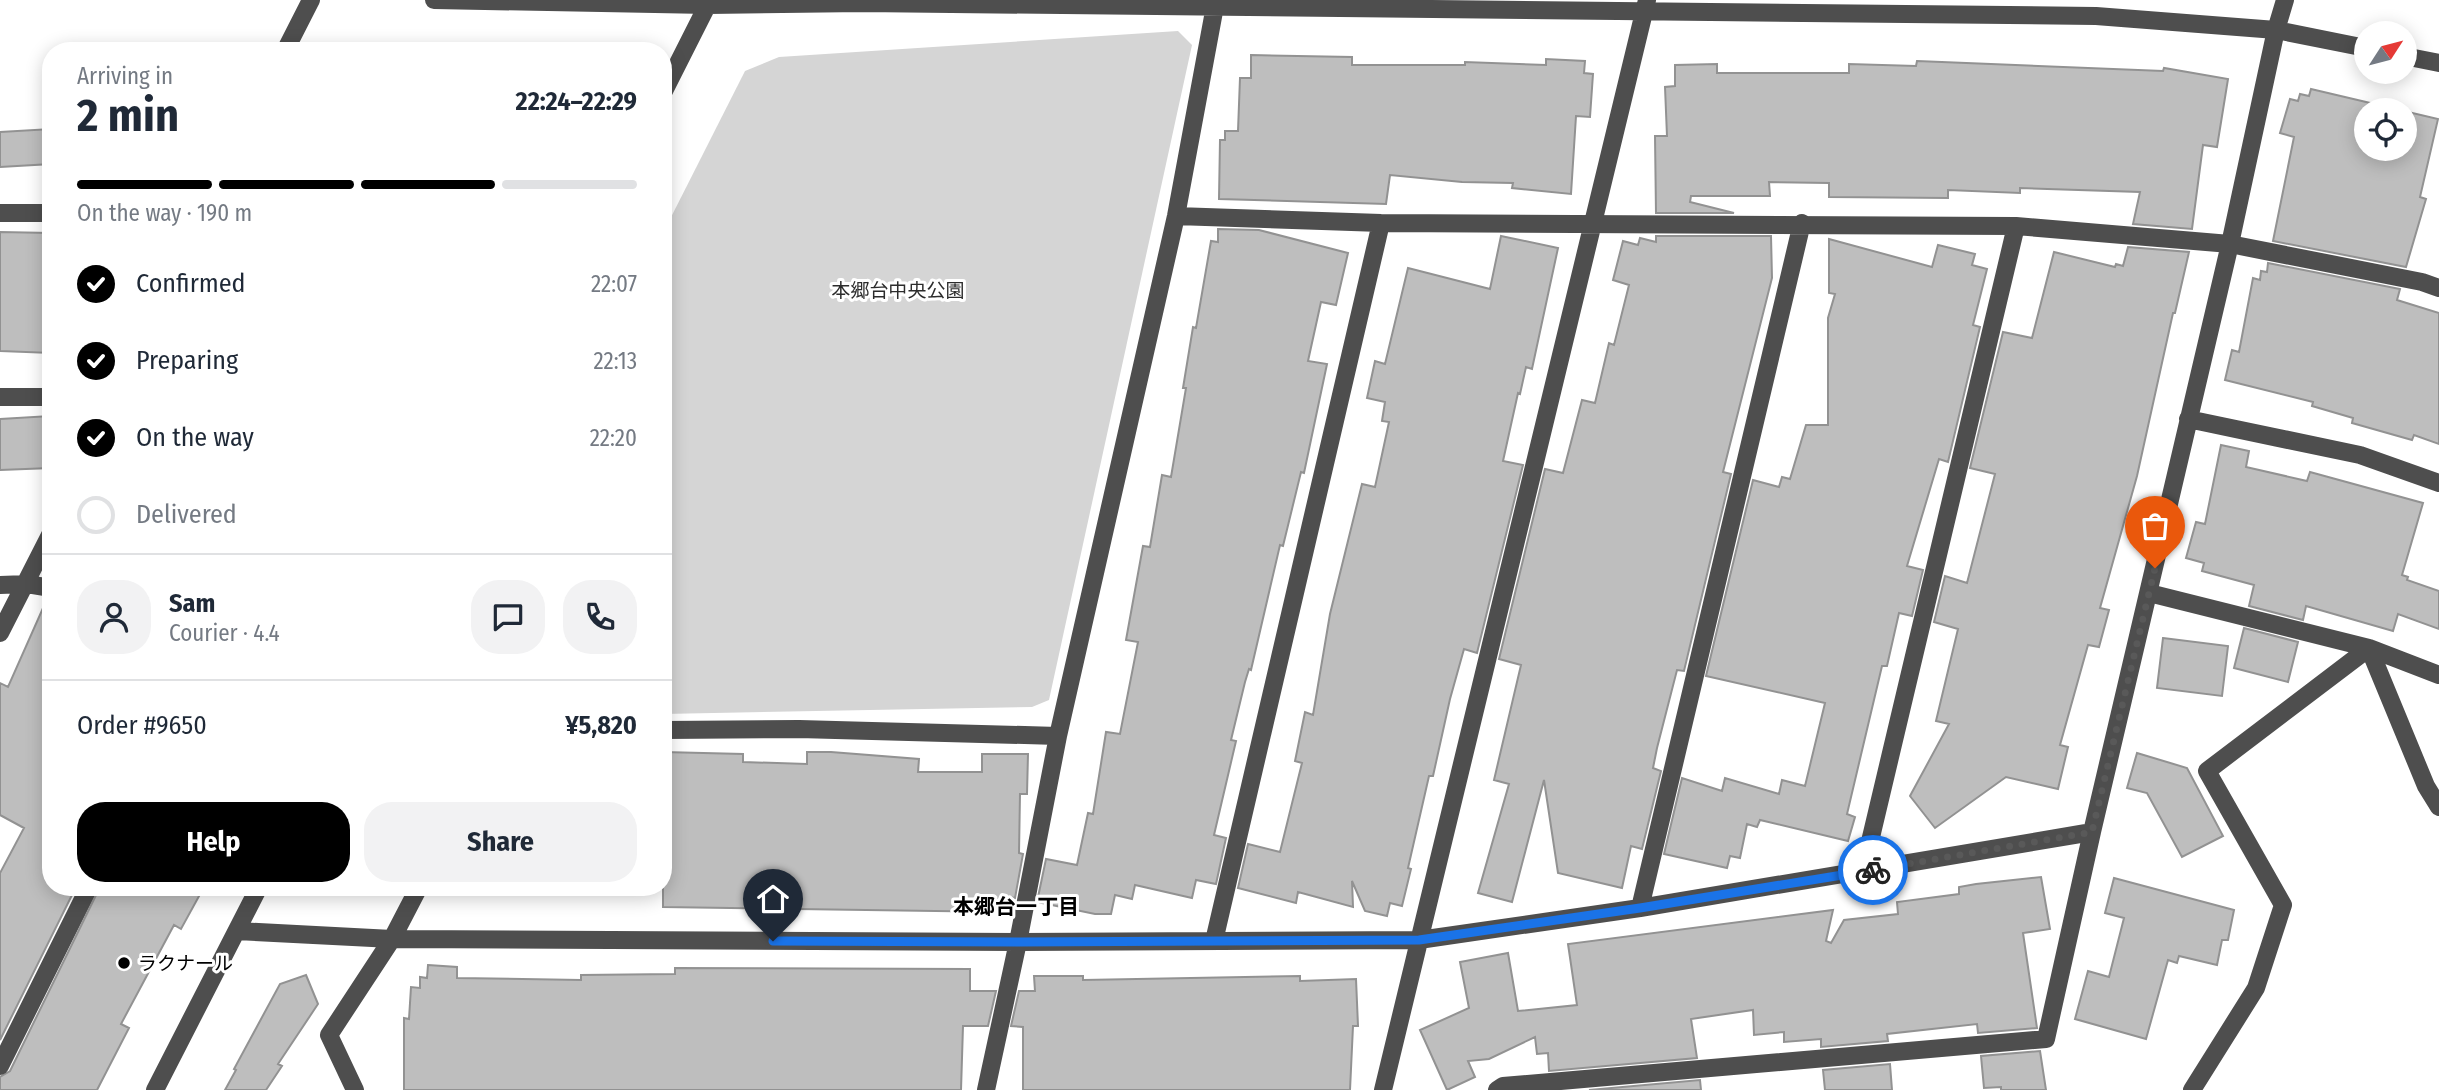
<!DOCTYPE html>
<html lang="en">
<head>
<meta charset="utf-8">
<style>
  body { margin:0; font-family:"Fira Sans Condensed","Noto Sans JP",sans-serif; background:#f2f2f3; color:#1f2937; height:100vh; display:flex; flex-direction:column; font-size:26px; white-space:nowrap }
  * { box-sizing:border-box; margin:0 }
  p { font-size:23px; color:#747a83 }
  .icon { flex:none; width:38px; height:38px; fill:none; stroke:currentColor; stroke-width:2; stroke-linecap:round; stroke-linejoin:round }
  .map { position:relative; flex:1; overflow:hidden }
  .panel { position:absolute; left:42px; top:42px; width:630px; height:854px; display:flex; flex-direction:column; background:#fff; border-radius:28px; box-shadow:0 4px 18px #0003 }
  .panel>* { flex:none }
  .needle { width:46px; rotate:54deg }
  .controls { position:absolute; left:2354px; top:21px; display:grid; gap:14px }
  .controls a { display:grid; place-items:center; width:63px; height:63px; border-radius:50%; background:#fff; box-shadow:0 4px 18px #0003; font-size:35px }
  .pin { position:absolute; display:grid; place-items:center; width:60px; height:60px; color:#fff; margin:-72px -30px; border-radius:50% 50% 50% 0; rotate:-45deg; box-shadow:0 0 7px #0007 }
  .pin .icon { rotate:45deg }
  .courier { position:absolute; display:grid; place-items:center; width:70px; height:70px; margin:-35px; border:5px solid #1a73e8; border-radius:50%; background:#fff; color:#222; box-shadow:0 2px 9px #0007 }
  .summary em { font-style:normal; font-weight:700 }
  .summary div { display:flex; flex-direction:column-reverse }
  .summary { display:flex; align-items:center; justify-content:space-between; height:119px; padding:0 35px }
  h1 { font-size:46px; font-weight:700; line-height:52px }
  .bar { display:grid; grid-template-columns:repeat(4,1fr); gap:10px 7px; align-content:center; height:84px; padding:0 35px }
  .bar i { height:9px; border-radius:5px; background:#e0e1e3 }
  .bar .active { background:#000 }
  .bar p { grid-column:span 4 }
  .line { display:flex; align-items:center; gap:18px; padding:0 35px; border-top:2px solid #e0e1e3 }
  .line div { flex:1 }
  .round { display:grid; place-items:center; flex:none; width:74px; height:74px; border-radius:28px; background:#f2f2f3 }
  ol { padding:0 35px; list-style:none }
  li { display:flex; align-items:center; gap:21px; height:77px }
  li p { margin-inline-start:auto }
  li .icon { padding:7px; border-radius:50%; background:#000; color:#fff; stroke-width:4 }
  li:last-child { color:#747a83 }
  li i { width:38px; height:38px; border:4px solid #e0e1e3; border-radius:50% }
  .primary-button { display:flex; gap:14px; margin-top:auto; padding:14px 35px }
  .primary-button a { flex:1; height:80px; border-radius:28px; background:#000; color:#fff; font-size:28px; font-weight:700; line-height:80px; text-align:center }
  .primary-button a+a { background:#f2f2f3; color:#1f2937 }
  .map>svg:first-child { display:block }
  .green { fill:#d5d5d5 }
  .building { fill:#bebebe; stroke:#929292; stroke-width:2 }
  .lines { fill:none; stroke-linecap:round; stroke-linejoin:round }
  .minor { stroke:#4e4e4e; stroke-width:18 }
  .done { stroke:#595959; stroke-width:7; stroke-dasharray:0 12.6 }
  .route { stroke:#1a73e8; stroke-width:9 }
  .poi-dot { fill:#000; stroke:#fff; stroke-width:2.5 }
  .labels { text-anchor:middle; stroke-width:6; stroke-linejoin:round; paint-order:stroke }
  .park-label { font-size:19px; fill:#2c2c2c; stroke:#fff }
  .poi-label { font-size:19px; fill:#000; stroke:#fff; text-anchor:start }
  .neighbourhood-label { font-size:21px; font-weight:bold; fill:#000; stroke:#fff }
</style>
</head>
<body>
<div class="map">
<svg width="2439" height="1090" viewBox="0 0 2439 1090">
  <rect width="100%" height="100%" fill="#fff"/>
  <path class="green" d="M1178,31L1192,45L1049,700L1032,707L663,714V233L745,71L779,57Z"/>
  <path class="building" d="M1251,55L1352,57V65H1465V62L1546,65V59L1585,61L1584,73L1593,74L1590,117L1576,116L1571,194L1512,188L1513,183L1462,182L1390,175L1386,204L1219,199L1220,140H1225V131H1238L1240,78H1251Z
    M1917,61L2163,71L2164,68L2228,79L2217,147L2203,145L2192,229L2133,224L2140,192L2020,188V193L1948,190V198L1829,197V183L1769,182L1770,196H1691L1690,202L1734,213H1656L1655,136H1667L1665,87L1675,86V65L1717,64V73H1849V64L1916,66Z
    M2311,89L2400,110H2366V149H2404V111L2438,119L2420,197L2426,199L2406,267L2273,241L2294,137L2280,133L2290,99L2298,101L2300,94L2309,96Z
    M51,129V164L0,167V132Z
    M1218,229L1259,230L1348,253L1336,305L1321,302L1308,361L1327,364L1304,473L1301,472L1283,546L1280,545L1251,670L1249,669L1245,682L1231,740L1236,741L1214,835L1226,838L1216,884L1196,880L1192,898L1135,885L1132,899L1115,895L1111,914H1095L1037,902L1046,859L1077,865L1088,813L1093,814L1106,732L1120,734L1138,642L1126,640L1143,546L1150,547L1162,475L1171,477L1186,388H1183L1193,327L1196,328L1211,241L1218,242Z
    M0,232L51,233V353L0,351Z
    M1501,236L1558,248L1532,369L1526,367L1520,394L1518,393L1503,461L1523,465L1477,653L1464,649L1450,699L1433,776H1429L1408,868L1411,869L1402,906L1390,903L1387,916L1365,911L1352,881L1353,907L1298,892L1296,903L1238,888L1248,844L1280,852L1302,763L1295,761L1305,712L1313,715L1330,614L1362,484L1375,487L1389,422L1382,421L1385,402L1367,398L1375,361L1385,364L1408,268L1490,289Z
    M1656,236H1771L1772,278L1723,472L1731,474L1684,671L1677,670L1657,748L1653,768L1661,771L1642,849L1631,846L1622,888L1558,873L1544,780L1512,902L1478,893L1509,784L1494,780L1521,665L1499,659L1545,469L1563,473L1582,400L1595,403L1609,343L1614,345L1629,285L1613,280L1623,241L1638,245L1640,238L1656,242Z
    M1829,239L1932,267L1938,245L1975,254L1972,265L1987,269L1973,325L1980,327L1948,462L1939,459L1907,566L1923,570L1912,616L1899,613L1887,666H1882L1847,814L1855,817L1848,841L1760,820L1757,827L1747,824L1740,858L1730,856L1727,868L1664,854L1682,778L1722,791L1725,778L1779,794L1782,780L1805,786L1825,703L1706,676L1753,480L1779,487L1782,477L1790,479L1806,425H1828V318L1835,294L1829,293Z
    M2128,247L2189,252L2175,313H2173L2137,476L2100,608L2109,610L2099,647L2088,645L2060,745L2068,747L2058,789L2006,777L1935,828L1910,796L1949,724L1936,721L1958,629L1934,622L1945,576L1967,583L1995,474L1970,468L2003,332L2032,338L2054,252L2115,267L2116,264L2123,266Z
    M2268,263L2400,289L2397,300L2439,313V444L2414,435L2412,440L2352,423L2353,418L2312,406L2313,402L2225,380L2232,350L2239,352L2253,278L2260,280L2261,271L2267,272Z
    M50,416L51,468L0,470V419Z
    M2221,445L2249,451L2246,467L2307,481L2310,472L2423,503L2402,575L2408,577L2407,580L2439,591V629L2398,614L2393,631L2306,606L2303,620L2249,606L2254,585L2202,571L2204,563L2186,558L2196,522L2205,524Z
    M47,599H51V887H76L0,1040V873L24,828L0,815V683L8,687Z
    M2244,628L2298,642L2288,682L2234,668Z
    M2163,638L2228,646L2222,696L2157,688Z
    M663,752L743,754V762L807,764V752H831L919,759L918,772H982V754H1028L1027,794H1020L1019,853L1023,854L1015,898L1004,896V912L663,907Z
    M2137,753L2187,768L2223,836L2182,857L2147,793L2127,788Z
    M2041,877L2050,929L2023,933L2037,1028L1978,1033L1977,1024L1887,1034L1888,1041L1821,1047V1039L1784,1042V1032L1754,1035L1753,1010L1691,1019L1697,1058L1549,1071L1548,1053L1537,1054L1535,1037L1489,1059L1468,1061L1475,1077L1447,1090L1420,1030L1469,1008L1460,962L1508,953L1518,1011L1577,1005L1568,944L1833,910L1826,941L1831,943L1844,920L1898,914L1897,902L1959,894V887L1976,884Z
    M2114,878L2234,910L2228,940H2222L2217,965L2179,956L2177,963L2168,960L2146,1039L2075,1019L2088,971L2109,977L2124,918L2105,913Z
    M100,887H204L181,929L174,925L121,1024L129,1028L97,1090H0V1077L10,1071Z
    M428,965L457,967V978L581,980V975L675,974V968L970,969V991H996L988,1026H963L961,1090H404V1018L409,1019L411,987L420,988V977L427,978Z
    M306,975L318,1004L278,1064L282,1066L266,1090H225L236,1070L234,1069L280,984Z
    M1034,976H1083V980L1300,976V981L1356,979L1358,1026H1353L1350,1090H1023V1027L1011,1026L1019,991H1035Z
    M2040,1051L2046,1090H2001V1087L1984,1088L1981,1056Z
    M1890,1064L1892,1090H1825L1823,1070Z
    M1700,1080L1701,1090H1589Z"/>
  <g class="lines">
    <path class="minor" d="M434,0L708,5L863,3L2096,16L2276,30L2366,48
      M285,51L311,0
      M2404,56L2439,63
      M663,93L710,0
      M0,213H51
      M1176,216L1381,223L2016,226L2230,244L2422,282L2439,288
      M0,397H51
      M2188,419L2360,455L2439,483
      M0,585L27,584L51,588
      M2149,593L2369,648L2439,675
      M0,633L51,533
      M2369,648L2426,786L2439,807
      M663,730L799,729L1058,736
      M1863,871L2016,226
      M1640,908L1802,223
      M237,931L392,939L1018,942L1419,940L1640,908L2092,832L2230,244L2276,30L2285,0
      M1214,941L1381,223
      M0,1066L89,887
      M155,1090L259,887
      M355,1090L329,1035L392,939L419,887
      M986,1090L1018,942L1058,736L1176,216L1215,6
      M1383,1090L1647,0
      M1497,1090L1503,1086L2046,1039L2092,832
      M2192,1090L2256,988L2283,905L2207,771L2369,648"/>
  </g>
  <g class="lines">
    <path class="done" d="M1873,870L2092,832L2155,568"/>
    <path class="route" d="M773,941L1018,942L1419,940L1640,908L1873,870"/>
  </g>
  <circle class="poi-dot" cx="124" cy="963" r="7"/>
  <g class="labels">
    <g class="park-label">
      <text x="898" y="297">本郷台中央公園</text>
    </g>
    <g class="poi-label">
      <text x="138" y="970">ラクナール</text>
    </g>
    <g class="neighbourhood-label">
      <text x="1016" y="914">本郷台一丁目</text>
    </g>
  </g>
</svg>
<div class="controls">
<a><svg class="needle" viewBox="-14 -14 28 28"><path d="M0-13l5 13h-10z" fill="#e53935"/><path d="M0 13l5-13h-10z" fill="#747a83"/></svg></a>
<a><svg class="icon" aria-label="locate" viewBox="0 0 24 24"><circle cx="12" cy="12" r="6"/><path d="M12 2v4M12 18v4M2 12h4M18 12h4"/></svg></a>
</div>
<div class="pin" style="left:2155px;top:568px;background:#ea580c"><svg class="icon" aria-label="bag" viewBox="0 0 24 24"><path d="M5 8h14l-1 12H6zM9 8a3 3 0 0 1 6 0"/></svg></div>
<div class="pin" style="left:773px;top:941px;background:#1f2937"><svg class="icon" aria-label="home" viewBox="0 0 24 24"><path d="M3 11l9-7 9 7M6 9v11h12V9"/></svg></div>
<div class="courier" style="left:1873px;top:870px"><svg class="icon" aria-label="bike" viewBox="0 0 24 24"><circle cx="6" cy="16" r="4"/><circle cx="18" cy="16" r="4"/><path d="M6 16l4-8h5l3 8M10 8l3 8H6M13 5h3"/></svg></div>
<section class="panel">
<div class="summary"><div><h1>2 min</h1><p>Arriving in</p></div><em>22:24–22:29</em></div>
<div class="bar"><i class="active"></i><i class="active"></i><i class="active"></i><i></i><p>On the way · 190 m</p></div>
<ol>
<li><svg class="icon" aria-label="check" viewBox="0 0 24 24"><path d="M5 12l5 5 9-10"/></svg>Confirmed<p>22:07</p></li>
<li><svg class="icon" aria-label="check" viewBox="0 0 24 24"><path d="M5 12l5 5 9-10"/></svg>Preparing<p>22:13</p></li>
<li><svg class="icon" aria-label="check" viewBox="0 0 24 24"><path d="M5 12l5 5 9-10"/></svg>On the way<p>22:20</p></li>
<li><i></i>Delivered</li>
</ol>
<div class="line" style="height:126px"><a class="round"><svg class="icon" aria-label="person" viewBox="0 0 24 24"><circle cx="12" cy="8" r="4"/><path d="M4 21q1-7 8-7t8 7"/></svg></a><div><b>Sam</b><p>Courier · 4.4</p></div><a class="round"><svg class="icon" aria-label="chat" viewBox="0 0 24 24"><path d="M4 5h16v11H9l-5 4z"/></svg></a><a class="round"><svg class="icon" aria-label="phone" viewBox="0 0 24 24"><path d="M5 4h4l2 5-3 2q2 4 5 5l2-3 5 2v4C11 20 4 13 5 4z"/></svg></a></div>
<div class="line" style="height:91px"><div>Order #9650</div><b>¥5,820</b></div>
<div class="primary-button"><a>Help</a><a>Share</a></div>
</section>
</div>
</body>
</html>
